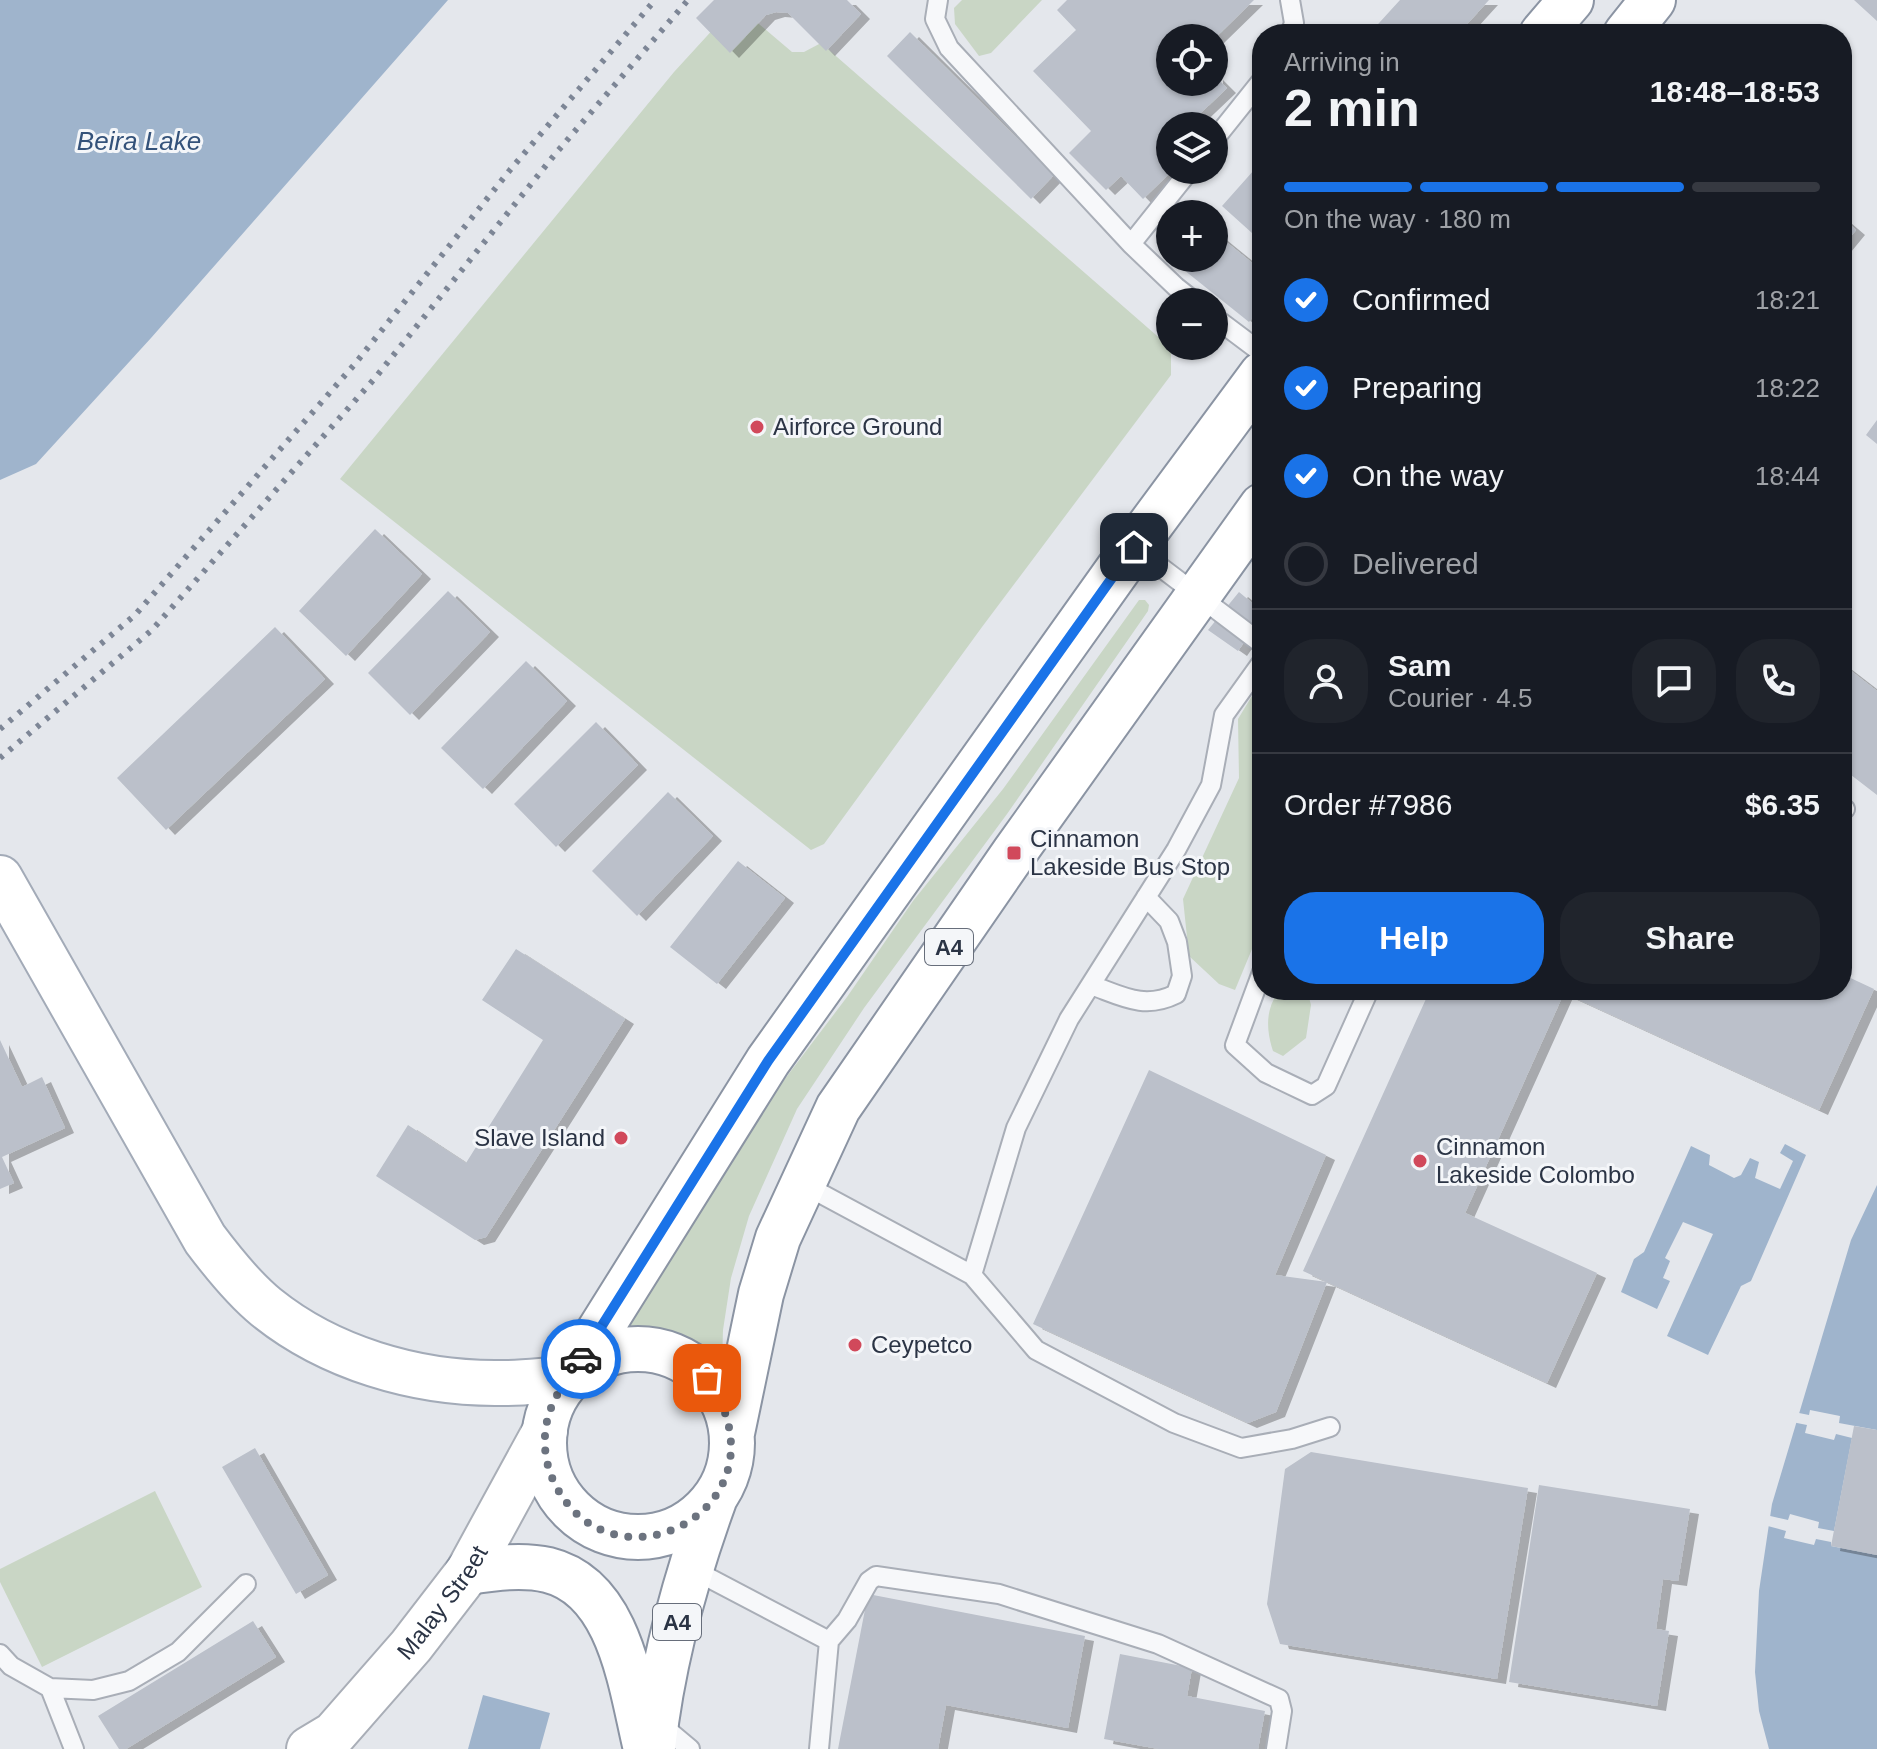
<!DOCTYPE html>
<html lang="en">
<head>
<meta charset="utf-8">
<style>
  body { margin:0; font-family:Arial,sans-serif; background:#20242c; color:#f1f3f6; height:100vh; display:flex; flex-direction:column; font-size:30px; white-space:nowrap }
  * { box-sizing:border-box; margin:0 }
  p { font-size:26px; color:#9ea1a6 }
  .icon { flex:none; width:44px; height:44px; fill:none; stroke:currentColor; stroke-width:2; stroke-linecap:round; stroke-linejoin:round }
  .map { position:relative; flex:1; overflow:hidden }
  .side { position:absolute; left:1252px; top:24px; width:600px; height:976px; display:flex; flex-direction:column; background:#171b24; border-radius:32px; box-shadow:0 2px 6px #0004 }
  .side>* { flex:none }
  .controls { position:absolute; left:1156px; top:24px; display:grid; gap:16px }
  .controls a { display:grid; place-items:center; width:72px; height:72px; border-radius:50%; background:#171b24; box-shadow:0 2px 6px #0004; font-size:40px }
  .pin { position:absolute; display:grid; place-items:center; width:68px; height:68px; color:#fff; margin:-34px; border-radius:16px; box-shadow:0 4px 12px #0006 }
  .courier { position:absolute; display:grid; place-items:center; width:80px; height:80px; margin:-40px; border:6px solid #1a73e8; border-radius:50%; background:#fff; color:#222; box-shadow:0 2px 10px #0007 }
  .headline em { font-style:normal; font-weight:800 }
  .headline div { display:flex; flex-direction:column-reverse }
  .headline { display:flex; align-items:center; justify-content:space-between; height:136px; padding:0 32px }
  h1 { font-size:52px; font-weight:800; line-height:60px }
  .bar { display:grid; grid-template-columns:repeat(4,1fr); gap:12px 8px; align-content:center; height:96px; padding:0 32px }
  .bar i { height:10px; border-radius:6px; background:#363941 }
  .bar .selected { background:#1a73e8 }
  .bar p { grid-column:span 4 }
  .line { display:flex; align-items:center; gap:20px; padding:0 32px; border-top:2px solid #363941 }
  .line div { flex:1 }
  .round { display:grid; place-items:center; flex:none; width:84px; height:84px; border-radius:32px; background:#20242c }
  ol { padding:0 32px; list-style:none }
  li { display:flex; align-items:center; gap:24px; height:88px }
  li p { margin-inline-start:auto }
  li .icon { padding:8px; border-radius:50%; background:#1a73e8; color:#fff; stroke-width:4 }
  li:last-child { color:#9ea1a6 }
  li i { width:44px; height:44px; border:4px solid #363941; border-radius:50% }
  .cta { display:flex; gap:16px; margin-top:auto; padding:16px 32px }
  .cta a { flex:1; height:92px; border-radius:32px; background:#1a73e8; color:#fff; font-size:32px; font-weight:800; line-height:92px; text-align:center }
  .cta a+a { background:#20242c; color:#f1f3f6 }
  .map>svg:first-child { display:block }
  .green { fill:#c9d6c5 }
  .water { fill:#9fb4cc }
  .pier { fill:#e4e7ec }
  .building { fill:#bbc0ca; filter:url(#shadow) }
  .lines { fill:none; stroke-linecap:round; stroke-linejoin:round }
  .lane-casing { stroke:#a9aeb7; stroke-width:22 }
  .secondary-casing { stroke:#a9aeb7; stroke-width:48 }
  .primary-casing { stroke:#a3abb8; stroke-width:48 }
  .highway-casing { stroke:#8b94a3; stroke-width:48 }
  .lane { stroke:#f7f8fa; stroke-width:18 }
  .secondary { stroke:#fff; stroke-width:44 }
  .primary { stroke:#fff; stroke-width:44 }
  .highway { stroke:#fff; stroke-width:44 }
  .rail { stroke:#7d8696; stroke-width:6; stroke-dasharray:4 8; stroke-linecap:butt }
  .done { stroke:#6c737f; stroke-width:8; stroke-dasharray:0 14.4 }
  .route { stroke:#1a73e8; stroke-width:10 }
  .poi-dot { fill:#d1495b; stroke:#f4f6f9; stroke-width:3 }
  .labels { text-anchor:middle; stroke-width:6; stroke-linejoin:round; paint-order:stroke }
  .shield { fill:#f4f6f9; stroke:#676e7b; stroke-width:2 }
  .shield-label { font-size:22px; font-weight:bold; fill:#2b3445 }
  .poi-label { font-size:24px; fill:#2b3445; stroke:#f4f6f9; text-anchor:start }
  .street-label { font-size:24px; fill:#2b3445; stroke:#f4f6f9 }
  .water-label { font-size:26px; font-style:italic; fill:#34527a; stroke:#f4f6f9 }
</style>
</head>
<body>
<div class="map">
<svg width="1877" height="1749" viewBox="0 0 1877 1749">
  <defs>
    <filter id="shadow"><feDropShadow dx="9" dy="5" stdDeviation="0" flood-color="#0004"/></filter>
  </defs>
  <rect width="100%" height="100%" fill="#e4e7ec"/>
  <path class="green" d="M962,0H1042L991,53L979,56L955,24L954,8Z
    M739,7L792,52H804L821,43L1171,348V375L982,627L824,844L811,850L340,479L674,72L728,13Z
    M1139,600H1145L1149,605L1148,611L1007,814L864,1008L797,1109L749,1216L731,1278L723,1330L722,1362C686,1333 665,1326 618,1328L775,1092L847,997L913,901L1003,789Z
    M1262,685V925L1235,990L1219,984L1189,956L1183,899L1239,778L1238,719L1258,686Z
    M1280,990H1307L1311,1005L1306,1038L1283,1056L1273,1051C1266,1030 1265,1008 1280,990Z
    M155,1491L202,1587L42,1667L0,1582V1569Z"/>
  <path class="water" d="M0,0H448L151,338L36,464L0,480Z
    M1785,1144L1806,1155L1751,1281L1741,1286L1708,1355L1667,1336L1713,1234L1683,1222L1665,1258L1670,1261L1663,1278L1670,1281L1657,1309L1621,1292L1634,1259L1644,1252L1691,1146L1710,1155L1709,1165L1734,1178L1741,1175L1750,1158L1759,1162L1755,1178L1780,1189L1793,1161L1780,1153Z
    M1877,1185V1749H1769L1759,1711L1755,1672L1759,1591L1772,1504L1851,1240Z
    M483,1695L550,1713L540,1749H468Z"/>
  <path class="pier" d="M1810,1410L1840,1416L1839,1423L1877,1430V1555L1831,1546V1542L1816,1539L1814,1545L1784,1538L1786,1531L1764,1525L1766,1515L1788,1520L1790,1514L1819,1522L1818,1528L1834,1531L1852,1438L1836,1434L1834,1440L1805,1433L1807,1425L1792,1422L1794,1412L1809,1415Z"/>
  <path class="building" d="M714,0H847L861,14L826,51L788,13L776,12L766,15L730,53L696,18Z
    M1067,0H1254L1215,38H1170V82H1214V75L1227,88L1187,126H1170V140L1162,135L1170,143V170H1173L1143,199L1121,176L1106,190L1069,153L1091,131L1033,71L1076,30L1057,10Z
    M1400,0H1489L1458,34H1369Z
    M1854,0H1877V21Z
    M910,32L1054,175L1031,199L887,56Z
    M1262,161V242L1222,206Z
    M1842,218L1856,230L1842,247Z
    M1214,232L1262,271V305L1249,322L1179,266L1185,258H1214Z
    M1877,420V444L1866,435Z
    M375,529L422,574L346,656L299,611Z
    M448,591L490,632L410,715L368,673Z
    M1239,592L1262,611V616L1238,651L1208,630Z
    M275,627L325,679L166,830L117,778Z
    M526,661L567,701L483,789L441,748Z
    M1842,664L1877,691V795L1842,768Z
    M596,722L638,765L556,847L514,804Z
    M668,792L713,836L637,916L592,871Z
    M738,861L785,898L717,984L670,947Z
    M516,949L625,1019L486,1237L475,1240L376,1176L408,1125L466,1163L543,1040L482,1000Z
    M1842,974L1874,989L1819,1110L1564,993L1465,1213L1597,1273L1547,1383L1327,1282L1276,1412L1248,1423L1033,1324L1149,1070L1326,1155L1275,1275L1327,1282L1303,1271L1430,990H1842Z
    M0,1040L22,1087L42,1077L65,1128L2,1157L14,1183L0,1189Z
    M1854,1426L1877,1430V1555L1831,1546Z
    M255,1448L328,1575L296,1594L222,1467Z
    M1311,1452L1528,1488L1497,1679L1280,1644L1267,1604L1285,1469Z
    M1539,1485L1690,1509L1678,1581L1663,1579L1656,1629L1669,1631L1657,1706L1509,1682Z
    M868,1594L1085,1636L1068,1728L946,1705L938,1749H838Z
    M253,1621L276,1657L126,1749H119L98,1716Z
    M1120,1654L1192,1668L1187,1696L1265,1711L1258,1749H1159L1104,1739Z"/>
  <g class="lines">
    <defs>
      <path id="lane" d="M938,0L935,19L949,48L1131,244L1176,287L1195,302
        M1290,34L1294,23L1290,0
        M1214,140L1262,80
        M1131,244L1190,170
        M1214,317L1262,353
        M1134,547L1262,644
        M1842,807L1845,809
        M1262,972L1235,1045L1266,1073L1312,1095L1326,1086L1369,990
        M1091,985C1122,996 1144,1010 1176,994L1182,976L1177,942L1169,921L1146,897
        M803,1184L972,1275L1036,1350L1174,1423L1241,1448L1292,1439L1330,1427
        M972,1275L1016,1128L1069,1019L1176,850L1211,785L1224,715L1262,662
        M690,1568L829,1641
        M0,1654L11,1666L50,1688L93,1690L129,1681L178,1652L246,1584
        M50,1688L74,1749
        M659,1723L690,1749
        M819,1749L829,1641L847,1620L869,1581L876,1576L999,1594L1158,1644L1279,1699L1282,1711L1276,1749"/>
      <g id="secondary">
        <path id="s1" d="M309,1749L334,1734L411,1646L468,1572L545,1431"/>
      </g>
      <path id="primary" d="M0,878L205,1239C223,1263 243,1288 266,1307C329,1358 415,1383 495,1383C519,1384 544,1380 569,1379"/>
      <path id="highway" d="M1542,34L1571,0
        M1626,34L1653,0
        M544 1443a94 94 0 1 1 188 0a94 94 0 1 1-188 0Z
        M569,1379L768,1061L1134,547L1262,374
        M732,1433L761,1294L778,1238L838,1108L1014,853L1262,506
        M468,1572C495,1568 522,1564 548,1570C621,1588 631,1688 646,1749
        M653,1747C662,1663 685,1580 714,1500"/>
    </defs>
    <use href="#lane" class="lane-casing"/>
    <use href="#secondary" class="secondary-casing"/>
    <use href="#primary" class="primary-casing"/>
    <use href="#highway" class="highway-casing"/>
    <use href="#lane" class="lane"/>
    <use href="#secondary" class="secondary"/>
    <use href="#primary" class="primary"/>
    <use href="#highway" class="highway"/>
    <path class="rail" d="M0,729L135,615L354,365L510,170L655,0
      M0,758L152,630L375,378L556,153L688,0"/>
  </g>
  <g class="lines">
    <path class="done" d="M581,1359C570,1376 556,1392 550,1411C541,1436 544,1465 557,1488C617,1598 795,1506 707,1378"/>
    <path class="route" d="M581,1359L768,1061L1134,547"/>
  </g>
  <g class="poi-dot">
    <circle cx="757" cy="427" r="8"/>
    <rect x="1006" y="845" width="16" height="16" rx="4"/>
    <circle cx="621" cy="1138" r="8"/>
    <circle cx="1420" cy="1161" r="8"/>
    <circle cx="855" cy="1345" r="8"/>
  </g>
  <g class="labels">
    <g class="shield">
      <rect x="925" y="929" width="48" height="36" rx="6"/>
      <rect x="653" y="1604" width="48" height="36" rx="6"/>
    </g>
    <g class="shield-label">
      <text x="949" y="955">A4</text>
      <text x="677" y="1630">A4</text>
    </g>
    <g class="poi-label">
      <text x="773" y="435">Airforce Ground</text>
      <text x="1030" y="847">Cinnamon<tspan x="1030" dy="28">Lakeside Bus Stop</tspan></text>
      <text x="605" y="1146" text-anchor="end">Slave Island</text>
      <text x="1436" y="1155">Cinnamon<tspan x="1436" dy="28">Lakeside Colombo</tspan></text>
      <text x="871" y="1353">Ceypetco</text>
    </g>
    <g class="street-label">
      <text dy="8" stroke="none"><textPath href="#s1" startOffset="200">Malay Street</textPath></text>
    </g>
    <g class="water-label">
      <text x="139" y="150">Beira Lake</text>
    </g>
  </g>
</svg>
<div class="controls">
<a><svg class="icon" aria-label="locate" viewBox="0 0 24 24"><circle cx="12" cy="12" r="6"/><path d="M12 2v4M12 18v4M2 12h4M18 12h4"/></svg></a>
<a><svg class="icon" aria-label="layers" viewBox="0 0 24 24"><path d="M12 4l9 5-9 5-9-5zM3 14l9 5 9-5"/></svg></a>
<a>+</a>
<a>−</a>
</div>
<div class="pin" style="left:707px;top:1378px;background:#ea580c"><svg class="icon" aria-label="bag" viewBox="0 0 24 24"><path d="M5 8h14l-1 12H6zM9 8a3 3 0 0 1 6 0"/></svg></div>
<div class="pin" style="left:1134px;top:547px;background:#1f2937"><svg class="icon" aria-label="home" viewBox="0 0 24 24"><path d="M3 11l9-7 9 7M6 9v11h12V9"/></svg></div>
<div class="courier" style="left:581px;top:1359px"><svg class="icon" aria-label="car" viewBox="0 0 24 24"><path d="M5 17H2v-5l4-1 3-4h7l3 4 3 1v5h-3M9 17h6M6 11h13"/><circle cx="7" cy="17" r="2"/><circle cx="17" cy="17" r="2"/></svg></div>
<section class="side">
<div class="headline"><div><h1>2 min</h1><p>Arriving in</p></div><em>18:48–18:53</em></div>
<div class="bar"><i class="selected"></i><i class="selected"></i><i class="selected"></i><i></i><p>On the way · 180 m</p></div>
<ol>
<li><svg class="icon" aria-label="check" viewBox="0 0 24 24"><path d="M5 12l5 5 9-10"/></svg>Confirmed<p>18:21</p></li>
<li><svg class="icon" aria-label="check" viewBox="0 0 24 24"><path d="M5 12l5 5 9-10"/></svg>Preparing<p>18:22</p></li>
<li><svg class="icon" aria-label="check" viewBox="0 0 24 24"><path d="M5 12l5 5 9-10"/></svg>On the way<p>18:44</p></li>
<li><i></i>Delivered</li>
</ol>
<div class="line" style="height:144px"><a class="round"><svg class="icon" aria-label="person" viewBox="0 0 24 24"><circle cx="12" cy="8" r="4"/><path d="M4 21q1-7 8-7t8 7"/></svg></a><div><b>Sam</b><p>Courier · 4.5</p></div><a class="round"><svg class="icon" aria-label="chat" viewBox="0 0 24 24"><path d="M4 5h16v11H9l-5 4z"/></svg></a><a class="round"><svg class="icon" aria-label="phone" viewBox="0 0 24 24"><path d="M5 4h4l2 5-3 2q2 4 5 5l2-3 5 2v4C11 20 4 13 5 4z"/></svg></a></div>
<div class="line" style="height:104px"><div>Order #7986</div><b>$6.35</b></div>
<div class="cta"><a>Help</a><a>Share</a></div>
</section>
</div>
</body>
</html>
